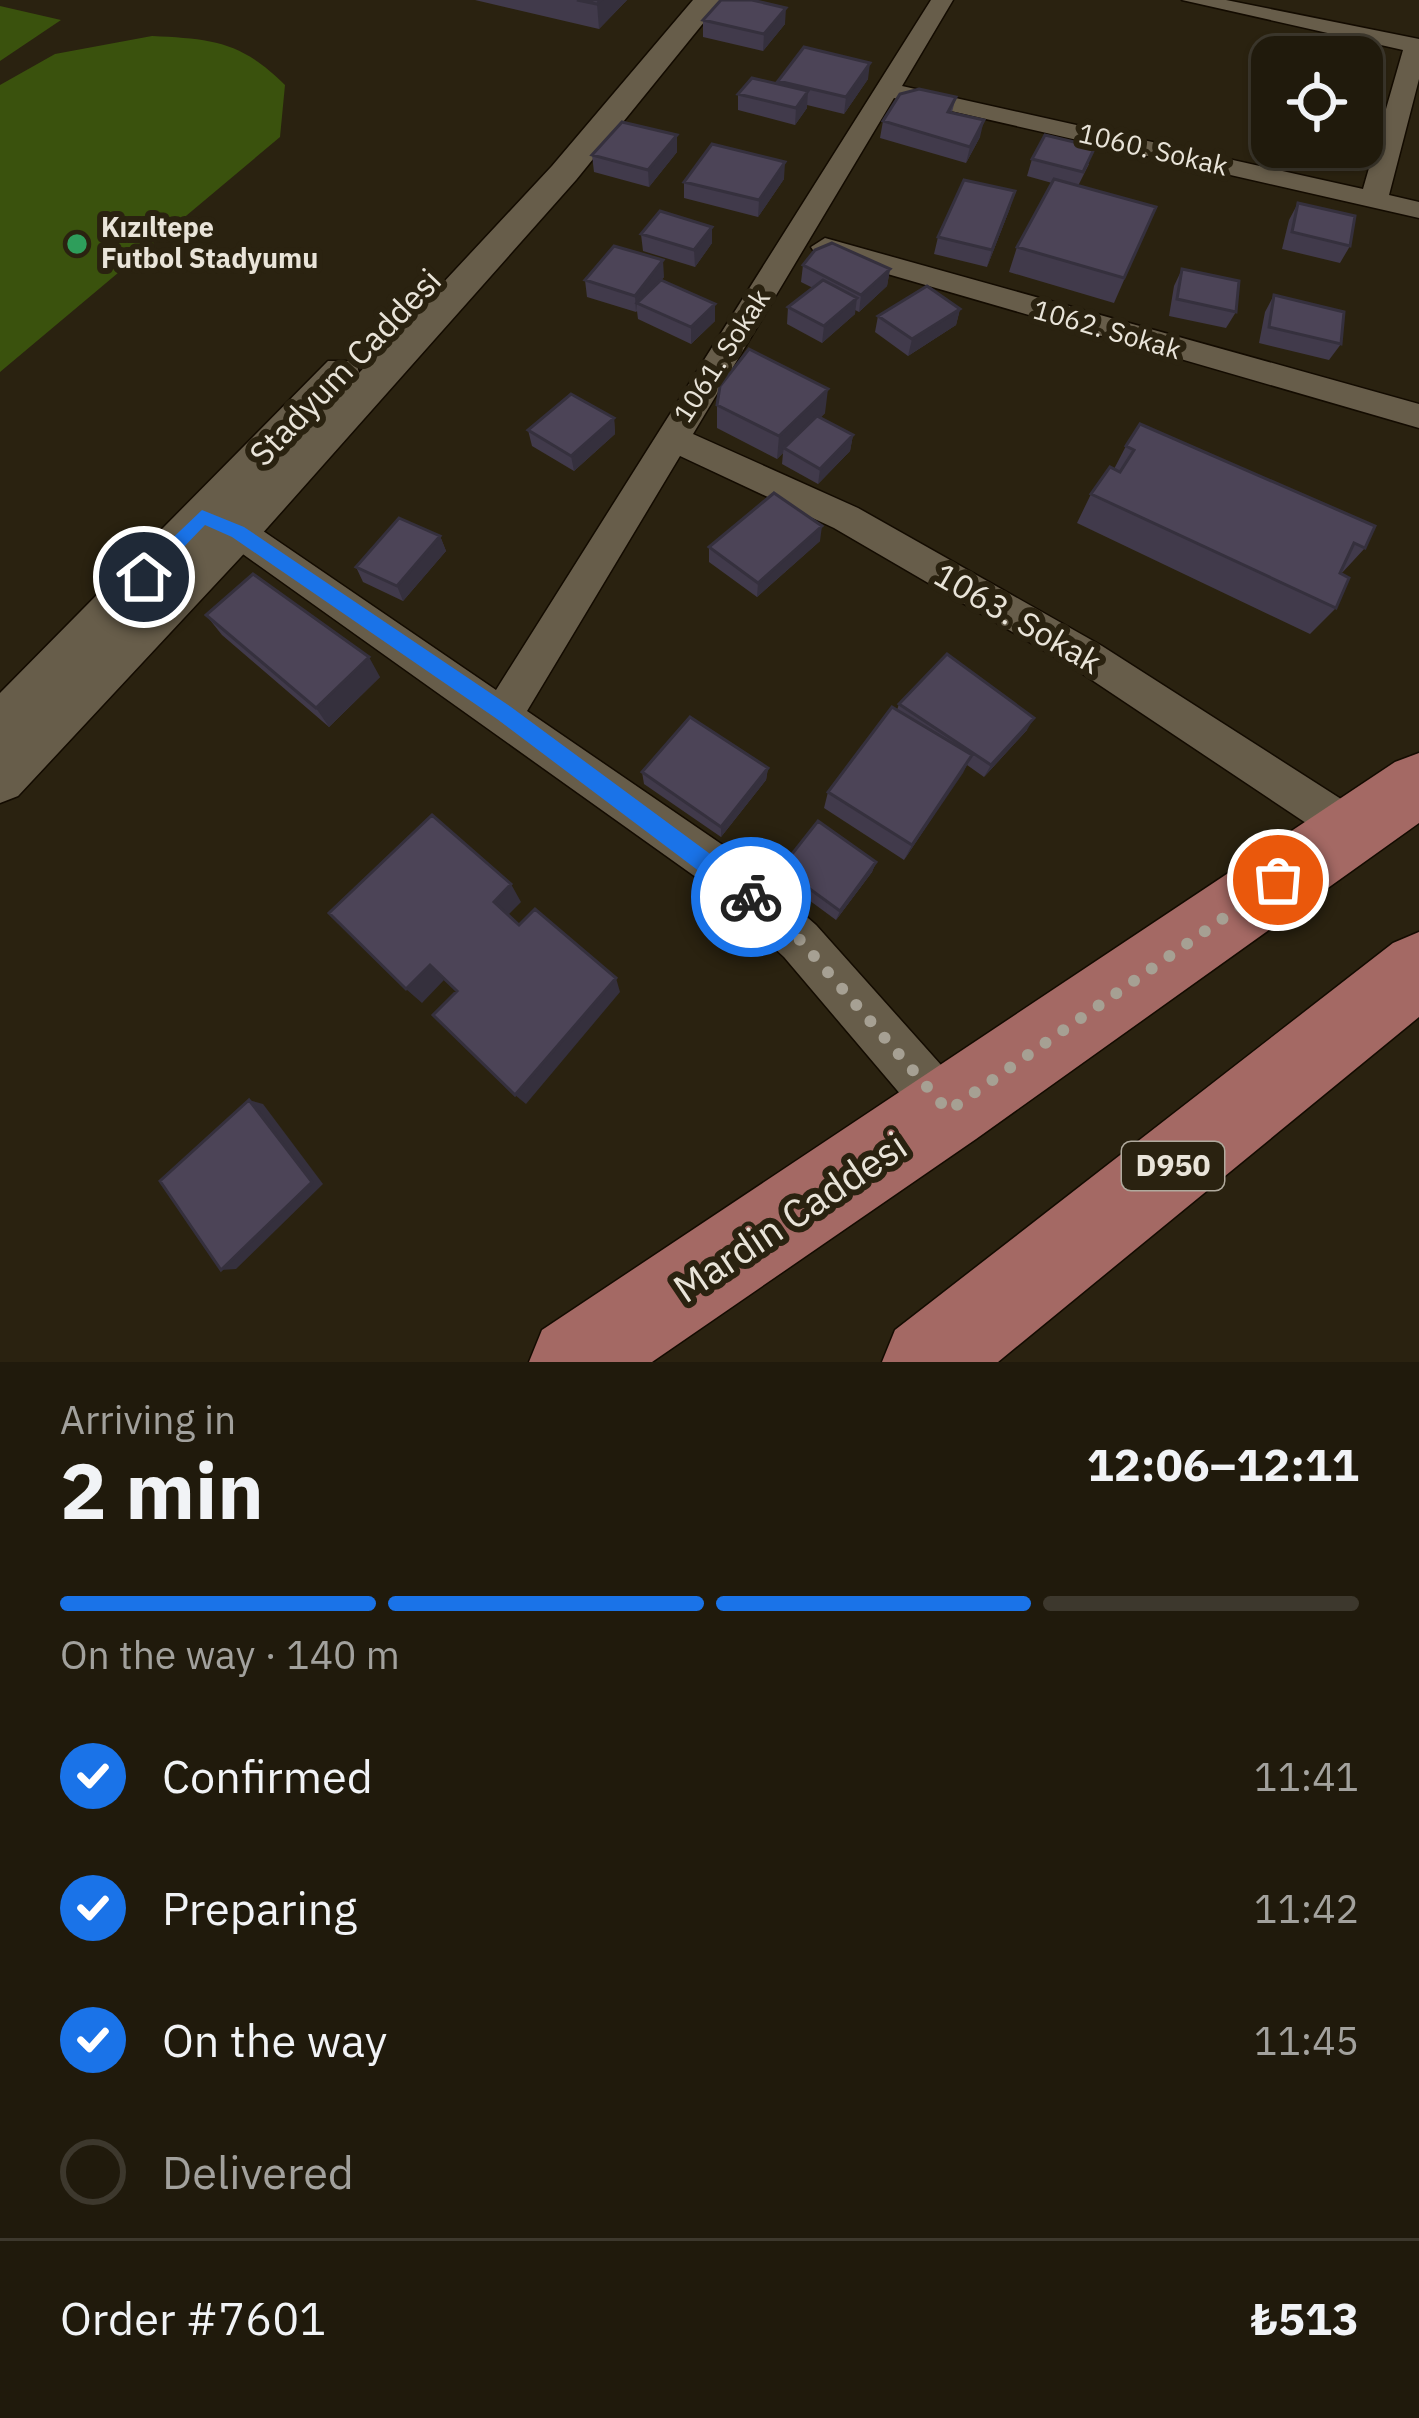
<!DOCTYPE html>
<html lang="en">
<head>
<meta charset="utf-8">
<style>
  body { margin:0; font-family:"IBM Plex Sans",sans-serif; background:#2d271a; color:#f1f3f6; height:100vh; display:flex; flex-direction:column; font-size:45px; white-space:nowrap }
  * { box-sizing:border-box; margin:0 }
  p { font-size:39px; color:#a2a19d }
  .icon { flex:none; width:66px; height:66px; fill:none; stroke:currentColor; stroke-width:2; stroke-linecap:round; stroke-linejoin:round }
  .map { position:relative; height:1362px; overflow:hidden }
  .side { display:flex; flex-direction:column; background:#201a0c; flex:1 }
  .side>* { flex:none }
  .buttons { position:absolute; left:1251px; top:36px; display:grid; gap:24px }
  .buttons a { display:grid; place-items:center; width:132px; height:132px; border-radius:24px; background:#201a0c; box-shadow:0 3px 9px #0004,0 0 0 3px #3d382d; font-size:60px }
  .pin { position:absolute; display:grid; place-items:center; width:102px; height:102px; color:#fff; margin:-51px; border:6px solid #fff; border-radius:50%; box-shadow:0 3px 12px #0007 }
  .courier { position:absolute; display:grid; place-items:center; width:120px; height:120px; margin:-60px; border:9px solid #1a73e8; border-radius:50%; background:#fff; color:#222; box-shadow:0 3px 15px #0007 }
  .summary em { font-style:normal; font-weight:700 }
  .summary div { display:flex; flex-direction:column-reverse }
  .summary { display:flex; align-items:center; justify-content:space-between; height:204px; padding:0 60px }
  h1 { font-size:78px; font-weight:700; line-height:90px }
  .bar { display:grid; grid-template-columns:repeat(4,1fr); gap:18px 12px; align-content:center; height:144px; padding:0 60px }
  .bar i { height:15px; border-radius:9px; background:#3d382d }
  .bar .current { background:#1a73e8 }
  .bar p { grid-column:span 4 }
  .line { display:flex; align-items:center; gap:30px; padding:0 60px; border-top:3px solid #3d382d }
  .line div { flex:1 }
  ol { padding:0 60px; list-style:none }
  li { display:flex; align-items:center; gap:36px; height:132px }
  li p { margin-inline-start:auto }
  li .icon { padding:12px; border-radius:50%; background:#1a73e8; color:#fff; stroke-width:4 }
  li:last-child { color:#a2a19d }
  li i { width:66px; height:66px; border:6px solid #3d382d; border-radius:50% }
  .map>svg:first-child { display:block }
  .green { fill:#3a520d }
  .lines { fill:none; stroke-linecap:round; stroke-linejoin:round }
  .minor-casing { stroke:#130b00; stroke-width:3 }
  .tertiary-casing { stroke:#130b00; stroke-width:3 }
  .trunk-casing { stroke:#130b00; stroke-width:3 }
  .minor { fill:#675d4a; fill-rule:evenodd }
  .tertiary { fill:#675d4a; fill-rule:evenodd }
  .trunk { fill:#a46964; fill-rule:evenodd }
  .wall { fill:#413a4b }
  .shaded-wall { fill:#35303d }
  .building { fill:#4c4457; stroke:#35303d; stroke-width:3 }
  .route { fill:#1a73e8 }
  .done { stroke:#a6a093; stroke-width:12; stroke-dasharray:0 21.6 }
  .leisure-dot { fill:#2e9e5b; stroke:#2a2210; stroke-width:4.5 }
  .labels { text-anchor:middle; stroke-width:12; stroke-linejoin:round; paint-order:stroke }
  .far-street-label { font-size:27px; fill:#e9e4d9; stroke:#2a2210 }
  .far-poi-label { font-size:27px; font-weight:bold; fill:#e9e4d9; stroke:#2a2210; text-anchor:start }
  .shield { fill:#2a2210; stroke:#b0aa9d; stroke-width:3 }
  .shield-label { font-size:30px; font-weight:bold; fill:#e9e4d9 }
  .street-label { font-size:33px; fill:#e9e4d9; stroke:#2a2210 }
  .near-street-label { font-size:39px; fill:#e9e4d9; stroke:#2a2210 }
</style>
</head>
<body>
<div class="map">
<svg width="1419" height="1362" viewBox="0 0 1419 1362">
  <rect width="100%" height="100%" fill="#2a2210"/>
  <path class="green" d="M0,6L61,20L0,61Z
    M152,36C212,39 241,41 285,85L280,137L0,372V85L55,54Z"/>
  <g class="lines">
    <defs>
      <path id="minor" d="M931,0H953L902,86L1363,189L1403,50L1182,0H1226L1419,39V79L1389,195L1419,202V218L894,98L693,434L858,508L1102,646L1366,815L1372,829L1366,843L1351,849L1336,843L1074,668L834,528L680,456L527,711L730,850L816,925L966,1093L973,1111L966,1129L948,1136L930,1129L784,957L700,880L226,542L195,529L189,519L195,509L207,506L250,522L496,690Z
        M825,238L1419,404V428L815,253L811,247Z"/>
      <path id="tertiary" d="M693,0H722L576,180L253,544L18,796L0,803V693L328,361H356L359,373L552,166Z"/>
      <path id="trunk" d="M1419,753V823L976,1139L652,1362H529L542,1330L1395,762Z
        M1419,932V1017L998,1362H882L895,1330L1393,943Z"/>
    </defs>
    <use href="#minor" class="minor-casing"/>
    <use href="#tertiary" class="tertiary-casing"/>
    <use href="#trunk" class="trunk-casing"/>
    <use href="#minor" class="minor"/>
    <use href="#tertiary" class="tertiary"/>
    <use href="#trunk" class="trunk"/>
  </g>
  <path class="wall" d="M475,0H627L599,29Z
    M703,20L785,24L763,51L703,37Z
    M868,79L844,114L807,105V108L795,125L738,110V94L778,84V81Z
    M956,97L952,112L980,137L966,163L880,138L883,121Z
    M677,135V152L649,187L594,172L592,155Z
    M1032,159L1089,164L1078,186L1156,207L1114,303L1009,272L1017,247L1052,183L1027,176Z
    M784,179L758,217L684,198V182Z
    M1298,203L1350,246L1340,263L1282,249L1289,220Z
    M1010,208L987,267L934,254L938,237Z
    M641,234L712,243L695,267L643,251Z
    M803,265L890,269L887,286L859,312L855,310V314L822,343L787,324L788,307L813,288L801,282Z
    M1182,269L1236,312L1226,328L1169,316L1174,286Z
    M664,277L660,281L715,304V321L691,344L638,319L637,311L636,312L587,297L585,280Z
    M1274,295L1341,344L1329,360L1259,343L1265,312Z
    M960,309L956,325L908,356L875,332L878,316Z
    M717,405L825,413L820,418L853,435L850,451L818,484L782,464L783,453L777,459L717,428Z
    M614,418L615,434L574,471L532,446L528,430Z
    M1126,446L1365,548L1341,574L1336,608L1310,634L1077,523L1091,494L1114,469Z
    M440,536L446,551L403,601L363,582L356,567Z
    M820,541L757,597L709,562V547Z
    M206,615L380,677L329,727L222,635Z
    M899,704L1027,730L984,777L967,765L904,860L824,808L828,792L897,710Z
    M768,768L766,780L721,837L644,784L642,772Z
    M876,862L872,872L836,920L779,878L781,868Z"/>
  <path class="shaded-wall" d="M601,0H627L599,29L597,4Z
    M786,8L785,24L763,51L764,34Z
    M870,63L868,79L844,114L846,97Z
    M808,91L807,108L795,125L796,108Z
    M984,120L980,137L966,163L970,147Z
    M677,135V152L649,187L648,170Z
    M785,162L784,179L758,217L759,200Z
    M1015,191L1010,208L987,267L992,250Z
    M712,227V243L695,267L694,250Z
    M663,260L664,277L642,305L637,303L636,312L635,296Z
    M890,269L887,286L859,312L861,295Z
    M857,298L855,314L822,343L824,326Z
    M715,304V321L691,344V327Z
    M960,309L956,325L908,356L912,339Z
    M828,389L825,413L787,450L784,448L783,453L777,459L779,436Z
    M614,418L615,434L574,471L571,456Z
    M853,435L850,451L818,484L820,469Z
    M822,526L820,541L757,597L758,583Z
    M440,536L446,551L403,601L397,586Z
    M369,657L380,677L329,727L316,708Z
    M1034,718L1027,730L984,777L991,765Z
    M972,755L963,773L904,860L912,845Z
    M768,768L766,780L721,837V827Z
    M876,862L872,872L836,920L840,911Z
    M511,884L521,902L504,919L494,902Z
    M430,965L444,980L422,1003L406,989Z
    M616,978L620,992L526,1104L515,1095Z
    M249,1100L263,1104L323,1184L236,1269L221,1270Z"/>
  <path class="building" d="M577,0H601L597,4Z
    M721,0H752L786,8L764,34L703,20Z
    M804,47L870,63L846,97L778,81Z
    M752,78L808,91L796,108L738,94Z
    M919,89L956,97L948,112L984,120L970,147L883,121L900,94Z
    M622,122L677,135L648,170L592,155Z
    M1045,135L1095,147L1083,172L1032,159Z
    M712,144L785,162L759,200L684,182Z
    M1054,179L1156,207L1124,278L1017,247Z
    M964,180L1015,191L992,250L938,237Z
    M1298,203L1355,216L1350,246L1292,232Z
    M660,211L712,227L694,250L641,234Z
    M832,243L890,269L861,295L803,265L815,250Z
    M614,246L663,260L635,296L585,280Z
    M1182,269L1239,281L1236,312L1177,299Z
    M661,280L715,304L691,327L637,303Z
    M823,280L857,298L824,326L788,307Z
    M927,286L960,309L912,339L878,316Z
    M1274,295L1344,312L1341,344L1269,327Z
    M749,349L828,389L779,436L717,405L720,386Z
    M571,394L614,418L571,456L528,430Z
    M817,416L853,435L820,469L784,448Z
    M1140,424L1375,526L1365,548L1354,543L1340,573L1349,578L1336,608L1091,494L1110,467L1120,472L1134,450L1126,446Z
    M774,493L822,526L758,583L709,547Z
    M399,518L440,536L397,586L356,567Z
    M253,574L369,657L316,708L206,615Z
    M947,654L1034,718L991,765L899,704Z
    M892,707L972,755L912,845L828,792Z
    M690,717L768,768L721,827L642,772Z
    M432,815L511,884L494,902L519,925L535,909L616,978L515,1095L433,1015L457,991L430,965L406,989L329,913Z
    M818,821L876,862L840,911L781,868Z
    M249,1100L312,1182L221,1270L160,1181Z"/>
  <path class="route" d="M202,510L244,527L511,707L759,890V905H744L497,719L232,537L205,525L150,582H138V571Z"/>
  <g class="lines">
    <path class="done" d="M751,897L800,940L948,1111L1278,880"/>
  </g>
  <circle class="leisure-dot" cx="77" cy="244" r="12"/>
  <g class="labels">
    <g class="far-street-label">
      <text transform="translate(1153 150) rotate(13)" y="9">1060. Sokak</text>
      <text transform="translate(1107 330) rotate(16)" y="9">1062. Sokak</text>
      <text transform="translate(722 356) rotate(-57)" y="9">1061. Sokak</text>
    </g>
    <g class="far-poi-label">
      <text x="101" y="237">Kızıltepe<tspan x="101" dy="31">Futbol Stadyumu</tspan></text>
    </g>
    <rect class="shield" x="1122" y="1142" width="102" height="48" rx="9"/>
    <g class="shield-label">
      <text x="1173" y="1176">D950</text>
    </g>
    <g class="street-label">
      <text transform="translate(345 367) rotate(-46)" y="12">Stadyum Caddesi</text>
      <text transform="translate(1018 618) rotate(30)" y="12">1063. Sokak</text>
    </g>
    <g class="near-street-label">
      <text transform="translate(790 1217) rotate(-34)" y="14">Mardin Caddesi</text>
    </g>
  </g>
</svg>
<div class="buttons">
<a><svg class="icon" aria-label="locate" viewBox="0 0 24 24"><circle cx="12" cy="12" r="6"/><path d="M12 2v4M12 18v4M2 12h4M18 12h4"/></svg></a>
</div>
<div class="pin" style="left:1278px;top:880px;background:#ea580c"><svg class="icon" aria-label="bag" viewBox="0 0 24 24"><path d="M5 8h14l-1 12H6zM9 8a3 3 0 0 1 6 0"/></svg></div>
<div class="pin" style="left:144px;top:577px;background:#1f2937"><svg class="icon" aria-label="home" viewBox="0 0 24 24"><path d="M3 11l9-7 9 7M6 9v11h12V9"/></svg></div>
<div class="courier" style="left:751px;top:897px"><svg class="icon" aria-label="bike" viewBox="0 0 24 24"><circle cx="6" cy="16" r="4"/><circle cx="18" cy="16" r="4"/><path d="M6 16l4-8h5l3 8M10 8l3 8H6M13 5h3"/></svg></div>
</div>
<section class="side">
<div class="summary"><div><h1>2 min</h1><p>Arriving in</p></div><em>12:06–12:11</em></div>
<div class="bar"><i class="current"></i><i class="current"></i><i class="current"></i><i></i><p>On the way · 140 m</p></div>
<ol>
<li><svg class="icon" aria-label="check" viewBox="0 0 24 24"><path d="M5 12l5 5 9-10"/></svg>Confirmed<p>11:41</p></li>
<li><svg class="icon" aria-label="check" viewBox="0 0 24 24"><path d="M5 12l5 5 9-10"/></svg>Preparing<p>11:42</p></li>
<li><svg class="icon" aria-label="check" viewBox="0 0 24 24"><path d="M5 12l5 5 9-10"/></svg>On the way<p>11:45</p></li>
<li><i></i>Delivered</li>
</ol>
<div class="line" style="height:156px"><div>Order #7601</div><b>₺513</b></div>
</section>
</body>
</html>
